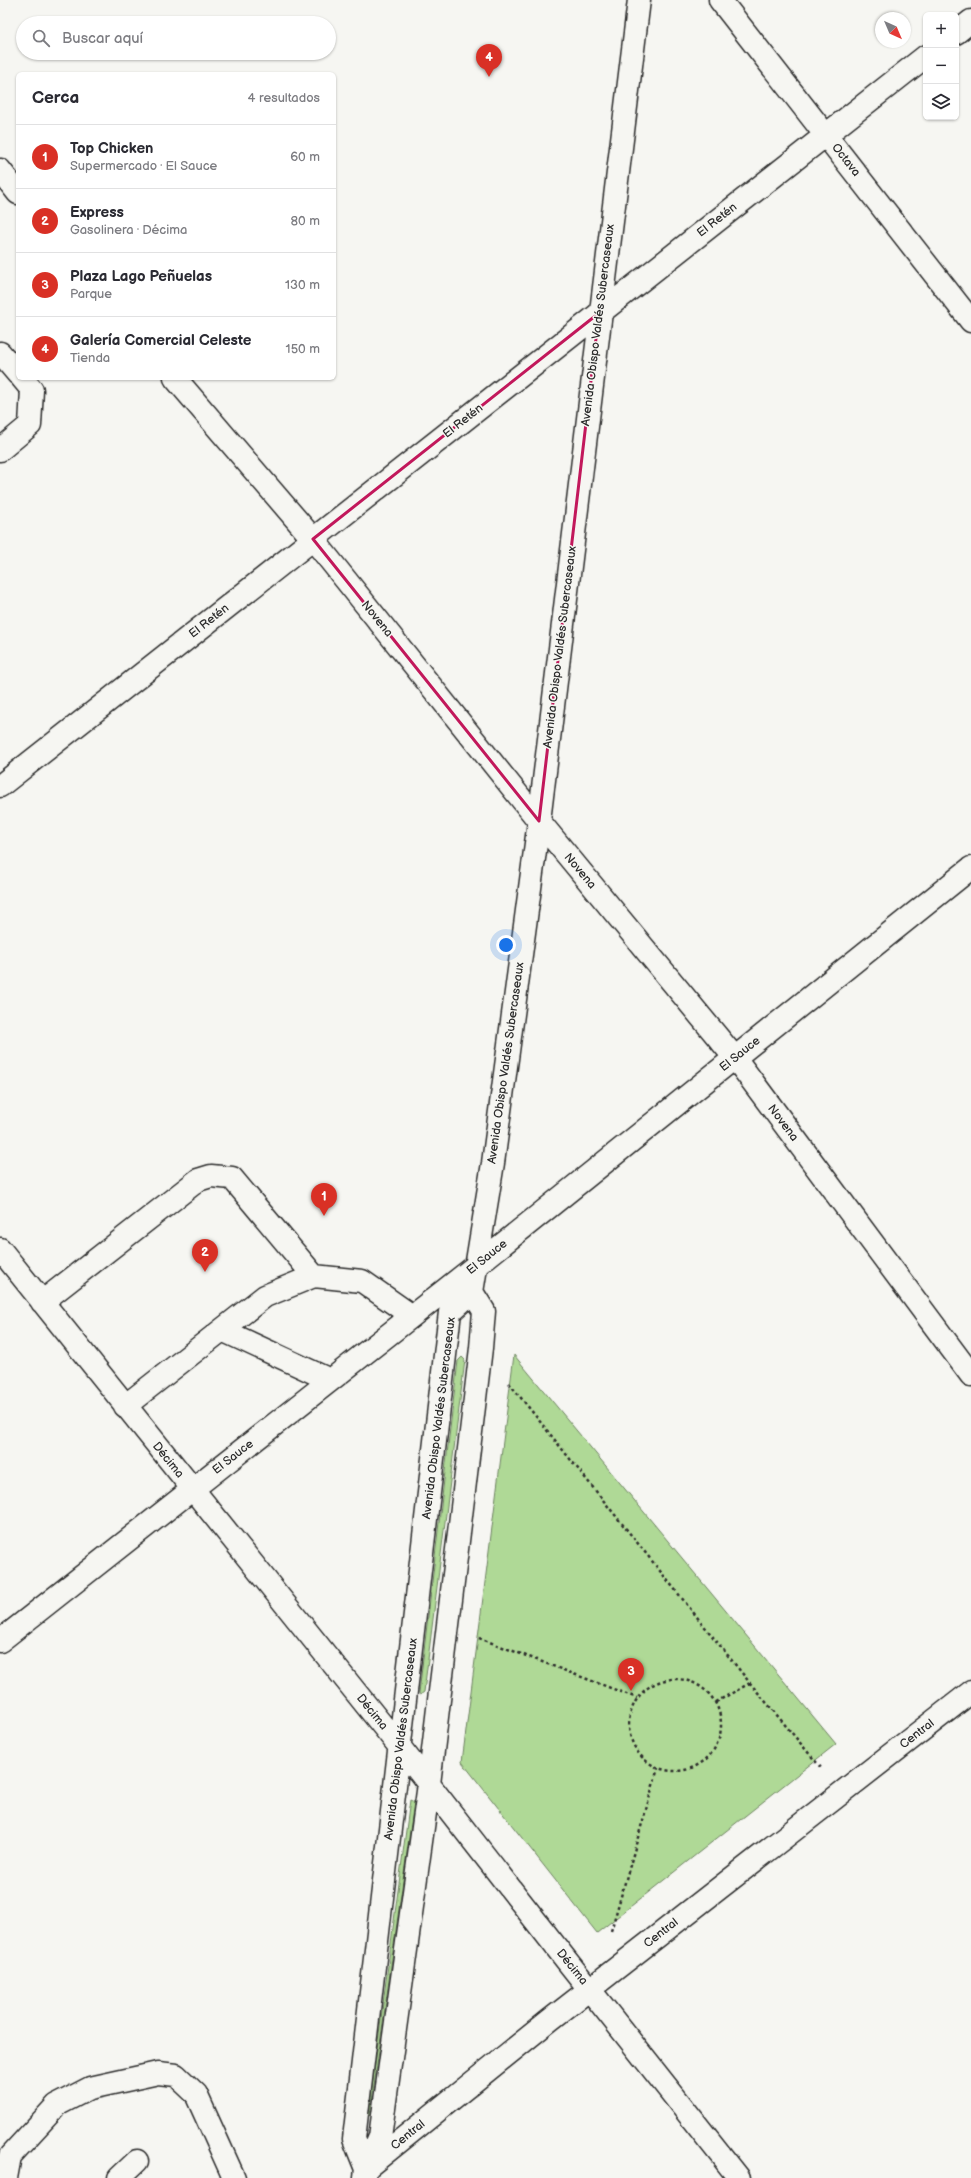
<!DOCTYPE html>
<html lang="es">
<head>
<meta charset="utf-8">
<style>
  :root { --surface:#fff; --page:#f7f7f7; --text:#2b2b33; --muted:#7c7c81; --line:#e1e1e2; --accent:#d93025 }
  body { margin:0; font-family:"Balsamiq Sans",sans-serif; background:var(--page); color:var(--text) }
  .controls { position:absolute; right:12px; top:12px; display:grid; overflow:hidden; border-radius:6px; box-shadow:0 1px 3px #0004 }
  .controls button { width:36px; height:36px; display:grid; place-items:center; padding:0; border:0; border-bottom:1px solid var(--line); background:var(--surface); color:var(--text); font:20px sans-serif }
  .compass { position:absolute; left:875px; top:12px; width:36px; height:36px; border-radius:50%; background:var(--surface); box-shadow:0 1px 3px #0004; rotate:136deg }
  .you { position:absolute; left:506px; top:945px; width:14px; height:14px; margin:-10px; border:3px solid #fff; border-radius:50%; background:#1a73e8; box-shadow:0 0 0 6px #1a73e833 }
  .badge { display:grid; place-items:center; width:26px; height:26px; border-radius:50%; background:var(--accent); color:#fff; font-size:13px; font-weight:700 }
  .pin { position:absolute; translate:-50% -33px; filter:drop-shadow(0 1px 2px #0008) }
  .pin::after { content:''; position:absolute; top:21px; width:14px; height:12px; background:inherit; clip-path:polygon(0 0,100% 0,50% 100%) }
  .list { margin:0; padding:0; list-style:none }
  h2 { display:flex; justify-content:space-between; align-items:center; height:52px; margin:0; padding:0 16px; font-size:17px }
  h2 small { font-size:13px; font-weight:400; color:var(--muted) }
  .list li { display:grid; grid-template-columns:26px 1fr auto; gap:12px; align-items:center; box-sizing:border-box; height:64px; padding:0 16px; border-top:1px solid var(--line) }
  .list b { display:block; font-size:15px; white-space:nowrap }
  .list p { margin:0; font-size:13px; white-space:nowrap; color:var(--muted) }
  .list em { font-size:13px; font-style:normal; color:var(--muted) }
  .icon { flex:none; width:22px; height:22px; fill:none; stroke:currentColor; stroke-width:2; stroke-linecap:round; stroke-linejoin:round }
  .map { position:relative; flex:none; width:971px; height:2178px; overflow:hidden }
  .search { position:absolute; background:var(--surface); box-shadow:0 1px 3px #0004; left:16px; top:16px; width:320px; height:44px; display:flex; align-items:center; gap:10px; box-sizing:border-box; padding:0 14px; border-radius:22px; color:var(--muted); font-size:15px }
  .panel { position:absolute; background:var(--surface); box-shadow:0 1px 3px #0004; left:16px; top:72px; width:320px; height:308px; border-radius:6px }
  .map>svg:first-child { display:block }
  .green { fill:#afd996; stroke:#6d8260 }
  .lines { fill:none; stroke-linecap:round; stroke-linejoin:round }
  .minor-casing { stroke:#2b2b2b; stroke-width:25 }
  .path { stroke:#2b2b2b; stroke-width:2.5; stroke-dasharray:3 3; stroke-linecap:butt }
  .minor { stroke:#f6f6f2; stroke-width:22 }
  .marked { fill:none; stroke:#c2185b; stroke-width:3; stroke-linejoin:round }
  .labels { text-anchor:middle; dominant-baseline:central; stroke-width:3; stroke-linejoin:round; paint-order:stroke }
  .street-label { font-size:12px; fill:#2b2b2b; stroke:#f6f6f2 }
</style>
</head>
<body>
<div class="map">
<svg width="971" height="2178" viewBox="0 0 971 2178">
  <rect width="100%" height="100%" fill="#f6f6f2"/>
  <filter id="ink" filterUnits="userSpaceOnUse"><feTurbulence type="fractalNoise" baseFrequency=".025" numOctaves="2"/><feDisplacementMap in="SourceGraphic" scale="8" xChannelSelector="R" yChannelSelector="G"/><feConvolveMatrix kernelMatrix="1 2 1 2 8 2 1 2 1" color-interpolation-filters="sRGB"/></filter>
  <g filter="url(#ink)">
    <path class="green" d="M514,1355l322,389 -239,189 -135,-171z
      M462,1357l3,3 -41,332 -4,3 -1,-2 39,-332z
      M410,1800l4,2 -44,313 -2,2z"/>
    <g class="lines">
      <g class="minor-casing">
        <path id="minor" d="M720,0l251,321
          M956,33l15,-12
          M0,170l18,23
          M0,353l18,21
          M175,378l138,161 226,282 196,237 236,317
          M0,450l30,-25 2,-35 -10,-12
          M0,786l926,-730
          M0,1249l399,497 168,215 172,217
          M42,1302l156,-122 13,-4 21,2 82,98
          M222,1330l108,50
          M125,1406l140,-110 49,-20 48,5 50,35
          M0,1641l478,-377 493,-396
          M369,2166l181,-146 421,-328
          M366,2169l-12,-30 96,-827 22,-20 21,-129 46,-342 100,-821
          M365,2177l1,-8 14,-32 49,-353 52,-436 3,-37 -12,-19
          M6,2178l4,-22 47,-51 33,-17 68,-15 18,2 20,19 38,84
          M119,2178l18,-17"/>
      </g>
      <path class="path" d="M509,1383l241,300 72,86
        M479,1638l158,60
        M629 1725a46 46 0 1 1 92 0a46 46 0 1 1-92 0Z
        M716,1702l34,-19
        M611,1931l47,-163"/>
      <use href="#minor" class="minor"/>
    </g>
  </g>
  <path class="marked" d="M599,313l-60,508 -226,-282z"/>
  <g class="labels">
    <g class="street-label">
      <text transform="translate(846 160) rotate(52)">Octava</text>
      <text transform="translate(717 220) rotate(-38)">El Retén</text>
      <text transform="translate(598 325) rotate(-83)">Avenida Obispo Valdés Subercaseaux</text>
      <text transform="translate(463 421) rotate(-38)">El Retén</text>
      <text transform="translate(377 619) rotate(51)">Novena</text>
      <text transform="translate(209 621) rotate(-38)">El Retén</text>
      <text transform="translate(560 647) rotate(-83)">Avenida Obispo Valdés Subercaseaux</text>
      <text transform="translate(580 871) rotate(50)">Novena</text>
      <text transform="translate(740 1054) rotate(-39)">El Sauce</text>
      <text transform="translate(506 1063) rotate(-82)">Avenida Obispo Valdés Subercaseaux</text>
      <text transform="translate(783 1123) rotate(53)">Novena</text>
      <text transform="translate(487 1257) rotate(-39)">El Sauce</text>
      <text transform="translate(439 1418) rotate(-83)">Avenida Obispo Valdés Subercaseaux</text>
      <text transform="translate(233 1457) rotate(-38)">El Sauce</text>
      <text transform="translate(168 1460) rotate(51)">Décima</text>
      <text transform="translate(372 1712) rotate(51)">Décima</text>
      <text transform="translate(917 1734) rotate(-38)">Central</text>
      <text transform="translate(401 1739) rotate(-83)">Avenida Obispo Valdés Subercaseaux</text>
      <text transform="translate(661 1933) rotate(-38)">Central</text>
      <text transform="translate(572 1967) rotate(51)">Décima</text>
      <text transform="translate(408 2135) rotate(-39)">Central</text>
    </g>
  </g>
</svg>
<div class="controls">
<button>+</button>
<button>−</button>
<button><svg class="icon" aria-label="layers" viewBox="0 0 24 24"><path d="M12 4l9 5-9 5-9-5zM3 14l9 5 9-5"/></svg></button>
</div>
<svg class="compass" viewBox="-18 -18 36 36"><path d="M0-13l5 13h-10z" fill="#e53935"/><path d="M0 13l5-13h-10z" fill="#7c7c81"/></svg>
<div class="you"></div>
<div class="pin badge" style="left:324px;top:1216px">1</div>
<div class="pin badge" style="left:205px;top:1272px">2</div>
<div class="pin badge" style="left:631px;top:1691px">3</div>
<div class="pin badge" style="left:489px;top:77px">4</div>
<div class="search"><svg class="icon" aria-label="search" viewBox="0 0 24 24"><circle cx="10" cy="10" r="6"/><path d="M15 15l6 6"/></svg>Buscar aquí</div>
<section class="panel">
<h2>Cerca<small>4 resultados</small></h2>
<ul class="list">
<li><span class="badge">1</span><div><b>Top Chicken</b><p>Supermercado · El Sauce</p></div><em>60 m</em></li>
<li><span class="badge">2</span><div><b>Express</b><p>Gasolinera · Décima</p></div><em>80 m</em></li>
<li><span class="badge">3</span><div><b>Plaza Lago Peñuelas</b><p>Parque</p></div><em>130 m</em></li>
<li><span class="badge">4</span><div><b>Galería Comercial Celeste</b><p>Tienda</p></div><em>150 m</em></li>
</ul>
</section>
</div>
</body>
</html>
